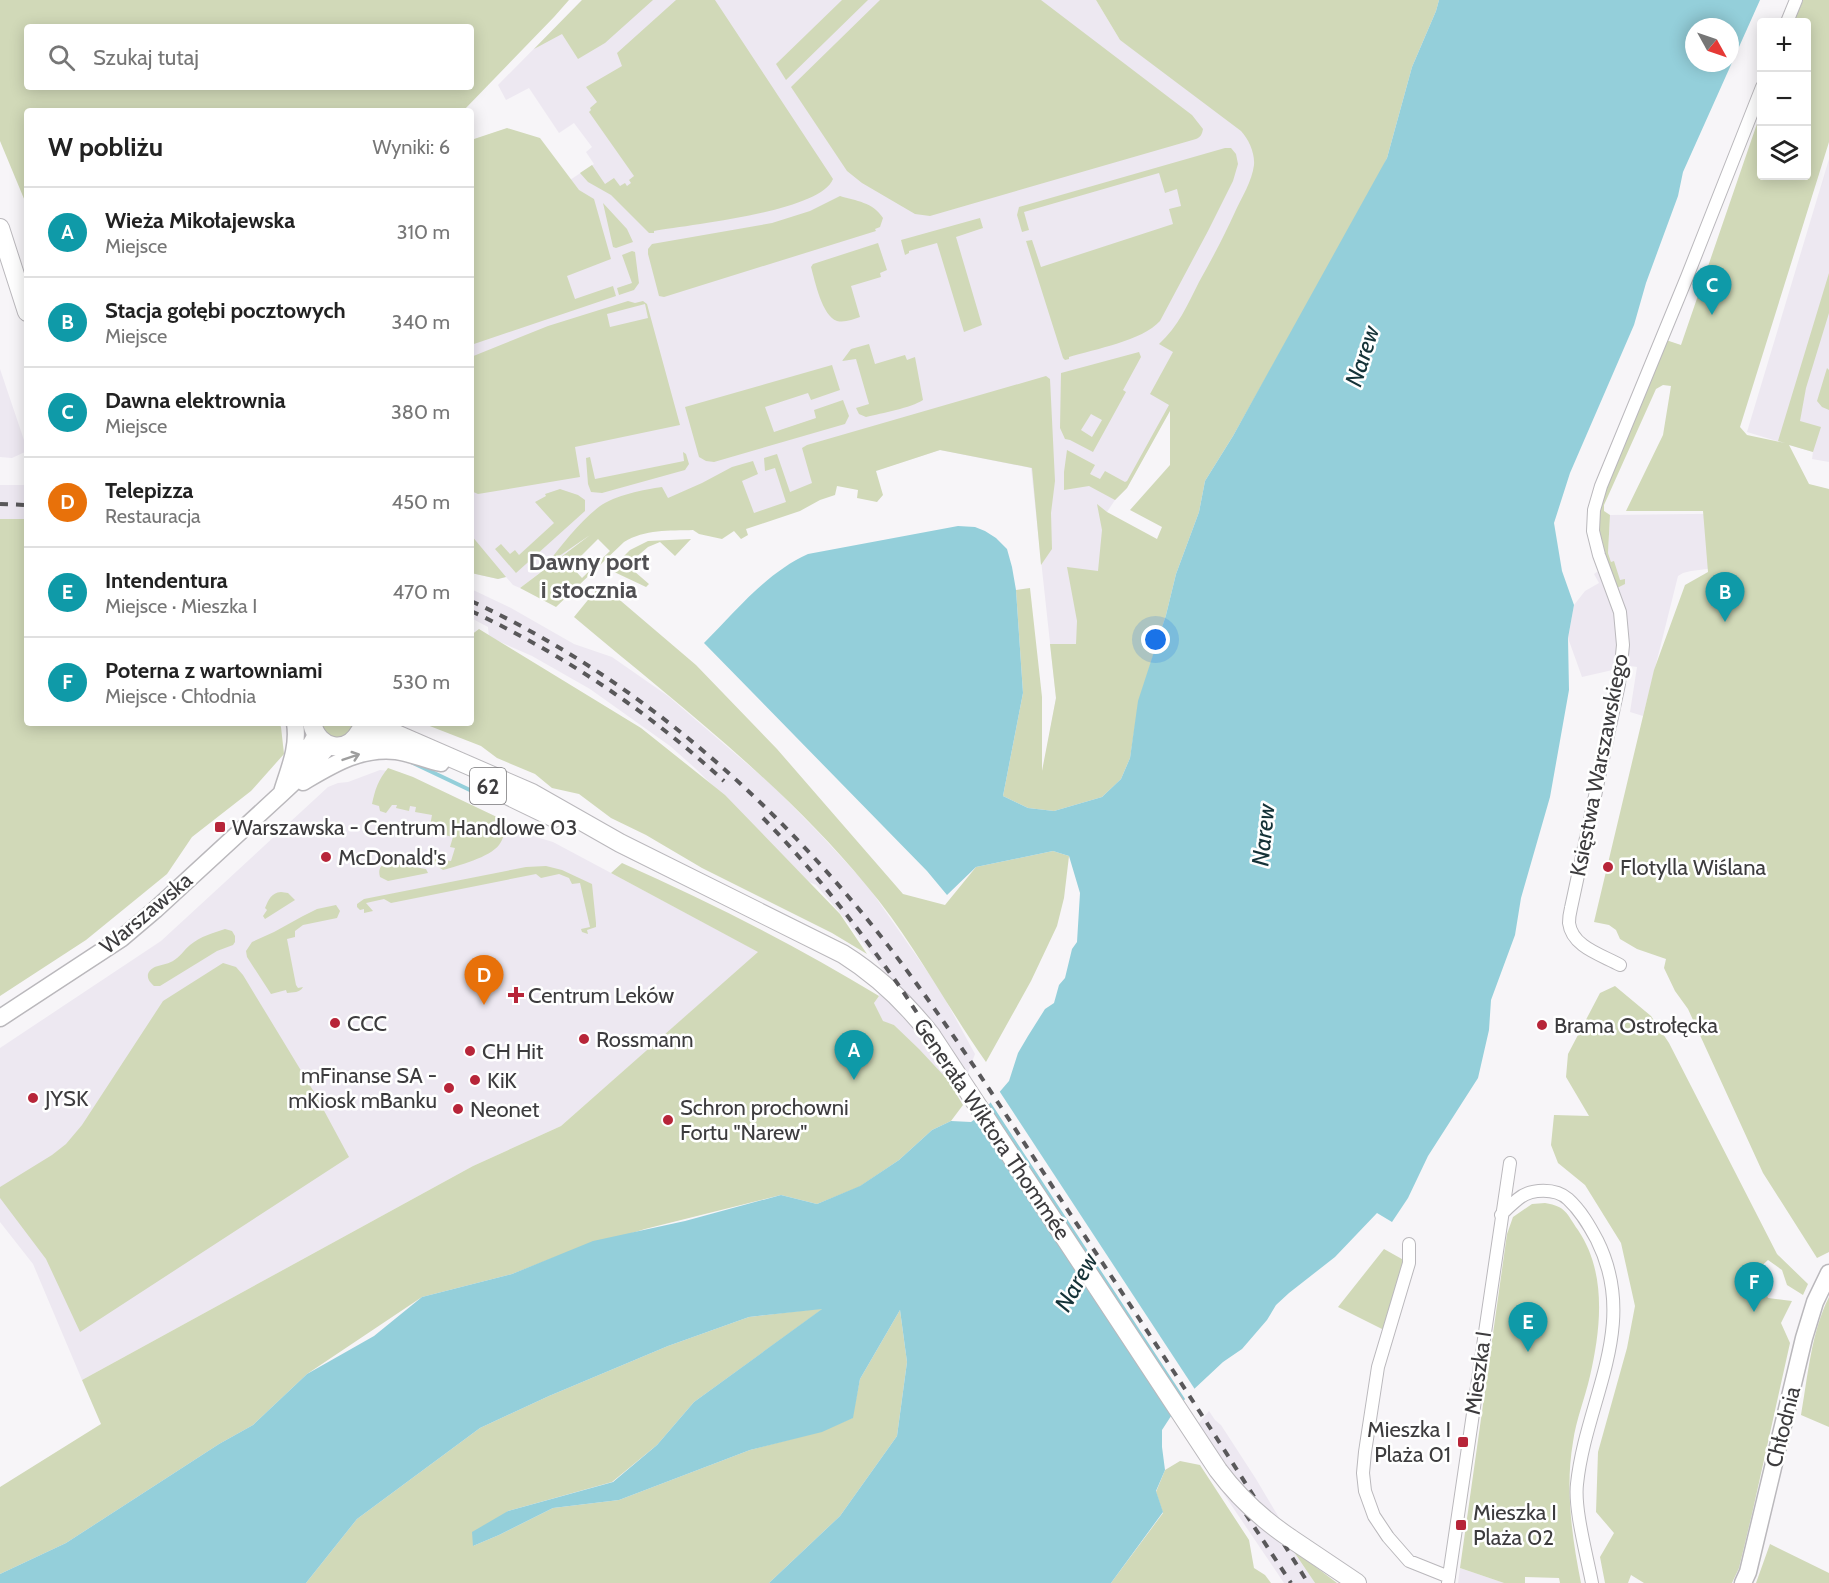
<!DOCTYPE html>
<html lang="pl">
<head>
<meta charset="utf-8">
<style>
  :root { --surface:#fff; --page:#f6f6f6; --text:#222; --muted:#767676; --line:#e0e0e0; --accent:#0f766e }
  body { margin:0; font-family:Cabin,sans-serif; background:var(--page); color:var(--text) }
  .controls { position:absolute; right:18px; top:18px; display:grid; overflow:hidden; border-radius:6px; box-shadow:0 3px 15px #0003 }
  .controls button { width:54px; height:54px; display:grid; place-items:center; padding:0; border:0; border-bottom:2px solid var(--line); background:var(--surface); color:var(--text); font:30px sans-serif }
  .compass { position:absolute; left:1685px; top:18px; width:54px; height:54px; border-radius:50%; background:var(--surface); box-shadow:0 3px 15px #0003; rotate:130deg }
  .you { position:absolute; left:1156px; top:640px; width:21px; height:21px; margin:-15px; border:4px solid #fff; border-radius:50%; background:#1a73e8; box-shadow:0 0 0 9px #1a73e833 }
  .badge { display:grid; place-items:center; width:39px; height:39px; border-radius:50%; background:var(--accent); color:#fff; font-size:20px; font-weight:700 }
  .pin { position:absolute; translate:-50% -50px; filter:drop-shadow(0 2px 3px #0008) }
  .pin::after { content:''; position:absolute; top:32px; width:21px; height:18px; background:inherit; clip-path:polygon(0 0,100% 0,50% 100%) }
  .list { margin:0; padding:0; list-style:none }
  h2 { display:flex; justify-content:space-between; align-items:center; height:78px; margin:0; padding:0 24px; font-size:26px }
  h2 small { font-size:20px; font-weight:400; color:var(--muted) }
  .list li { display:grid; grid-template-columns:39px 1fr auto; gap:18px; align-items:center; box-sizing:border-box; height:90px; padding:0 24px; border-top:2px solid var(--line) }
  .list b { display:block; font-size:22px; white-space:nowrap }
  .list p { margin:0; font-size:20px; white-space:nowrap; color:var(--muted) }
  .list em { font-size:20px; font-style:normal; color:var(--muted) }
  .icon { flex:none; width:33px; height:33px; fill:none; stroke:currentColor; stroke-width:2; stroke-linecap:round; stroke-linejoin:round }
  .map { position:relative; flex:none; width:1829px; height:1583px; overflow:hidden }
  .search { position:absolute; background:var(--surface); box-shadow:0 3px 15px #0003; left:24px; top:24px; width:450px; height:66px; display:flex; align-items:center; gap:15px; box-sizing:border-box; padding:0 21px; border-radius:6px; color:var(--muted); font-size:22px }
  .panel { position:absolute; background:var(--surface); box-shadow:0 3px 15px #0003; left:24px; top:108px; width:450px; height:618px; border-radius:6px }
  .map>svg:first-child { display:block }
  .built { fill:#ede8f1 }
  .green { fill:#d1d9b8; fill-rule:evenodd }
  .water { fill:#94cfda; fill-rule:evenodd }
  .pier { fill:#f7f5f8 }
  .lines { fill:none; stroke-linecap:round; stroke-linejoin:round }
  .stream { stroke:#94cfda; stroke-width:4 }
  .street-casing { stroke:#bab8bc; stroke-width:14 }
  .secondary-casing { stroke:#bab8bc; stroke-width:19 }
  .primary-casing { stroke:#bab8bc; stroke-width:20 }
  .street { stroke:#fff; stroke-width:12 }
  .secondary { stroke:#fff; stroke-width:16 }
  .primary { stroke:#fff; stroke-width:18 }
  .rail { stroke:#59585a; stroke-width:4; stroke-dasharray:8 8; stroke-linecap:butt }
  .primary-bridge-casing { stroke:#bab8bc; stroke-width:20; stroke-linecap:butt }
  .primary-bridge { stroke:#fff; stroke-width:18 }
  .oneway { stroke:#9e9e9e }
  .poi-dot { fill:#b72539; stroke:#fff; stroke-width:2 }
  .labels { text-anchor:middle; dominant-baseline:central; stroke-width:5; stroke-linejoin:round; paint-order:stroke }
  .shield { fill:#fff; stroke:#777678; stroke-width:1.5 }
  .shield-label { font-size:21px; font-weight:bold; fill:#3d3c3e }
  .street-label { font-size:22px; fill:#3d3c3e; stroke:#fff }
  .poi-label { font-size:22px; fill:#3d3c3e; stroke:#fff; text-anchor:start }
  .water-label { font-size:24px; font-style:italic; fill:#143237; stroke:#fff }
  .neighbourhood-label { font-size:24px; font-weight:bold; fill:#515053; stroke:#fff }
</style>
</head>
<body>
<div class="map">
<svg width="1829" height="1583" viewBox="0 0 1829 1583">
  <rect width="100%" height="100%" fill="#f7f5f8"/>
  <path class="built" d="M582,0h514l24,40 131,91 8,37 -89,242 -43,78 -12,12 -8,12 1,138 -66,125 14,-77 -25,-230 -91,-18 -143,46 3,15 -194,11 -86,66 -7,-3 -7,-8 -8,2 -27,-6v-255l93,-134 30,-20 -8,-12 6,-5 -18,-24 -15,10 -30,-45 -23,12 -8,-15z
    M1829,159v303l-17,-3 1,-7 -66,-20z
    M0,369l27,80v2l-15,7 -12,-1z
    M0,485h27v34h-27z
    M1771,513l41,43 -121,15 -8,2 -5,3 -35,140 -13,-4 7,-45 -7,-1 -48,11 -14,-39 6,-33 11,-14 14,-8 -5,-9 17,-12 -3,-9 2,-38z
    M471,589l40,19 63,36 38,13 56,39 105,90 47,48 47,51 72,103 36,66 -9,24 -14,-3 -5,4 -53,-54 -11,-3 -9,-19 5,-7 -1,-5 11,-13 -43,-58 -30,-35 -7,-3 -113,-113 -26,-23 -80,-57 -58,-33 -43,-19 -1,-10 -17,-9z
    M380,770l19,2 102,47 5,9 47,14 206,110 -198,174 -88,40 -391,214 -49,-116 -33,-42v-174l161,-107 167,-154 10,-4 10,-1z
    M1209,1411l6,9 6,5 35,54 25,42 11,28 23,34h-31l-92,-136 5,-3 2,-21z
    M1460,1568l44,15h-46z"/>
  <path class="green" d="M0,0h569l-15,17 -91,94h-436v95l-27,-65zM27,27h444v60h-444z
    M582,0h71l-48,43 -27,16 -16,-25 -28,15z
    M676,0h39l118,179c-13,33 -145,46 -179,52v2h-5l-38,-38 -23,-13 -8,-9 12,-8 13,19 9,-6 6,8 5,-3 2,3 4,-3 -2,-3 5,-4 -45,-64 2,-2 -1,-2 7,-6 -11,-15 36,-21 -5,-13z
    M842,0h26l-82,80 -10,-16z
    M880,0h161l151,115 11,14c-1,5 -2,8 -7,10l-266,77 -15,-2 -53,-31 -15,-12 -56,-84z
    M1096,0h343l-3,11 -24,56 -25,91 -12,26 -142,252 -28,45 -6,31 -23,62 -10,41 -27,86 -9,57 -9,21 -19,18 -48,14 -26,-3 -25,-12 20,-103 -7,-103 14,-2 12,109v74l14,-73 -6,-54h26l1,-23 -10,-54 31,4 4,-41 -5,-26 10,8 50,27 5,-12 -32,-17 40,-45v-54l-43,77 -12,12 -26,-14 -25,4v-18l3,-22 28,15 -5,9 10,5 5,-8 20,11 2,-1 42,-76 -19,-11 23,-42 -14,-8c19,-17 29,-40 40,-62 13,-23 25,-46 36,-70 7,-15 17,-31 19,-47 1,-12 -5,-25 -13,-34l-121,-91z
    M1803,0h26v142l-89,285 7,8 38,8 -7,-2 51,-168v40l-23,75 -6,33 21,6 -8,25 -24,-7 20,39 20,5v763l-12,6 -54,-85 -75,-164 -13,-18 -11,-23 2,-9 -29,-10 -17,-10 -4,-9 -7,-5 -15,-3 60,-252 31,-85 23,-13 -5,-61h-77l37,-76 8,-49 -8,-1 -7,4 -52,116v6l6,4 -2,38 3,9 3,-1 6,19 5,-1v5l-8,4 -14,-37 -4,-21 2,-29 65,-161 15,5 80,-233 1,64h44v-154h-12z
    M507,128l33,10 39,52 15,9 17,60 -44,17 8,23 38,-13 3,10 -145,49v-205z
    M1225,148h6l5,6 2,10 -5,17 -25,50 -48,90c-18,20 -65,28 -91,36v2l-4,1 -2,-2 -37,-117 6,-1 9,27 132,-43 -4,-15 12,-3 -4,-17 -12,4 -6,-20 -135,39 5,18 -7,2 -5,-17 2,-8z
    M840,196c16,5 33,6 43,22l-3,9 -5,2 1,2 -212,66 -5,-1 -11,-42v-5l4,-5 120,-21 38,-12z
    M603,203l24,26 6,13 -17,6 -3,-1z
    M980,218l3,10 -27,9 26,88 -18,7 -27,-89 -28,8v2l-4,2 -4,-15z
    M878,243l9,27 -7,3 1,4 -30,9 9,31c-7,2 -15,6 -23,4 -15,-5 -22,-40 -26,-54l2,-3z
    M632,251l3,1 4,31 -5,7 -15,5 -2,-7 15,-5 -10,-28z
    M628,301l7,2 8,-2 4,3 33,121 -105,22 5,30 -102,17 -7,-3v-134l77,-31zM645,304l3,14 -38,9 -3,-13z
    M869,344l6,20 30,-9 2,5 8,-3 8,43c-12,8 -41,13 -57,17l-7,-3 -3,-6 13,-4 -13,-45 -14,2 9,-12z
    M1139,352l2,5 -18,33 3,2 -33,60 -23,-12 -5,-1 -5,-11 1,-55zM1091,414l11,6 -10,17 -11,-7z
    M832,365l8,25 -29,10 -3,-7 -43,14 9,25 42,-14 -2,-8 29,-10 6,16 -4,8 -131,38 -8,-1 -7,-4 -14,-50z
    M1827,368l2,2v40l-7,-3 -5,-6z
    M1046,376l4,3 5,102 -4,32 1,36 -11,16 -9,-97 -92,-18 -64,21 7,24 -6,7 -20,-4 1,-8 -21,-4 -2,9 -15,5 -20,11 -54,18 2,6 -7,4 -7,-8 -12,8 -23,-5 -6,-4c-24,1 -48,-1 -69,12l-68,65 -36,-19 70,-53 -44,30c16,-20 33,-43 54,-59 14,-10 45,-17 62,-19l6,11 34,-15 30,-16 21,-6 5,13 -16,7 12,32 32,-11 -11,-34 -10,3 -1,-13 13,-4 13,38 22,-9 -10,-35 5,-3zM598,539l12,12 -28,27 -11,-12z
    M683,452l3,2 3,10 -4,6 -83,23 -11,-1 -3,-8 -2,-26 4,-1 5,22 89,-18z
    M560,489l18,6 7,5v11l-69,62 -21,-24 6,-5 9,10 5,-4 4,5 35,-32 -19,-21 11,-6 -1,-2z
    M0,519h27v204h252l2,4 3,27 -33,37 -59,46 -25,37 -81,66 -86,56z
    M471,535l35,42 -8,2 -27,-6z
    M691,539l-16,17 -15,-14 -12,5 -21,18 22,19 -3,3 -36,-17 20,-20 18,-9z
    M601,584l95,81 81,84 126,145 42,11 31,-38 77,-16 16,5 -5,42 -7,28 -26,55 -45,81c-41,-58 -74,-123 -120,-177 -84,-102 -191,-183 -292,-268z
    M479,629l162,99 84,67 115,119 27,40 -35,-21 -130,-65 -56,-33 -35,-17 -32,-24 -27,-6 -17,-14 -38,-16 -16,-12 -59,-23h49v-88z
    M319,723h35l-2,7 -11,8 -14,-2z
    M388,768l25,9 88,42 5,9c-2,6 -3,12 -7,17 -9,12 -41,21 -56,25l-20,-13 28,4 4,-13 -5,-1 3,-10 -24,-6 3,-16 -17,-3 1,-5 -6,-1 -1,5 -13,-3 1,-3h-5l-6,8 -6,-2 -1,-5 -7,-2c3,-14 6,-24 16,-36z
    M386,862l40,7 2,4 -40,8 -8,-4c-2,-7 0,-11 6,-15z
    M622,863c88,39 175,83 257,133l-5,7 9,18 11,4 25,24 28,30 16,26 -12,16 -19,9 -33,30 -40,27 -42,17 -36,-9 -136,34 -87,27 -46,18 -90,23 -115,77 -54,51 -34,19 -153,99 -66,31v-87l101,-63 -19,-44 391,-214 88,-40 197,-174 -147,-79z
    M546,866l16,4 30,14 4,39v4l-9,3 1,4 -6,-2 -1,-3 9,-2 -10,-44 -8,1 -3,-6 -10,-4 -18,4 -5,-4 -145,29 -7,-4 -18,4 7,8 -9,2v-4l-4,1 -3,-3v-3l7,-5 162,-32z
    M281,892l7,1 7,7 -30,19 -2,-3 4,-6 -2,-2c4,-9 6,-15 16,-16z
    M336,905l4,6 -3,7 -34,7 -8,6v6l-8,2 9,46 2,3 5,-1c-3,6 -10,5 -16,6l-1,-3 -15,4 -24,-37 -1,-6 6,-9 22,-10 29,-16 14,-7z
    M225,929l7,2 3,5v6l-2,3 -16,6 -57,35h-6c-3,-3 -7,-6 -6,-12 4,-10 17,-8 25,-13 7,-4 11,-11 17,-16 11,-9 23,-12 35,-16z
    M223,963l13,4 7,8 71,117 35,65 -269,175 -34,-73 -46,-61v-11l52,-32 14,-11 16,-19 81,-124z
    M1615,986l36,30 18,27 108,211 31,30 -5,11 -16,-10 -5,-15 -14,-10 -12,11 12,27 24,3 -11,22 9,20 -38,171 -13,54 -7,15h-88l-13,-8 -3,8h-23l-5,-26 14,-24 -18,-21 2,-60 29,-104 8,-42 -14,-63 -36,-58 -27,-22 -7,-18 3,-30 35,1 -23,-39 2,-23 32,-61z
    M1545,1203c22,4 21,10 33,27 29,43 23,98 12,146 -5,22 -14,44 -17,66 -8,46 -1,96 8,141h-21l-1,-5 -34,-1v6h-21l-44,-15 47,-334 6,-17 19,-13z
    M1384,1249l25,14 -21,69 -50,-25z
    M1829,1297v130l-28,-12c7,-39 10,-82 28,-118z
    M824,1308l-130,94 -37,43 -45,37 -104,29 -35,35 26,-11 54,-27 66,-8 131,-50 72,-19 30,-13 8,-39 40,-69 7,52 -10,74 -57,80 -71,67h-463l51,-64 123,-91 69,-32 119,-50 81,-29z
    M1180,1461l20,4 49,75 5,28 11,7 6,8h-160l52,-70 -7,-21 9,-22z
    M1770,1544l59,29v10h-73z
    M1292,1549l45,34h-22z"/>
  <path class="water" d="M1439,0h321l-77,172 -5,24 -32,87 -12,42 -64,148 -16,50 8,48 12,34 -6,33 1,52 -19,107 -29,101 -6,37 -24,65 -2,30 -11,48 -50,78 -20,42 -16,24 -15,-9 -42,44 -46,36 -13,12 -9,15 -25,29 -19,13 -31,29 -19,22 -11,17v17l3,23 -9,21 7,21 -52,71h-342l71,-67 57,-80 10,-74 -7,-52 -40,69 -7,39 -31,14 -72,18 -131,50 -66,8 -54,27 -26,11 -1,-14 36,-21 105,-29 44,-37 37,-43 128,-93 -73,8 -81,29 -119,50 -69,32 -123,91 -51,64h-306v-9l66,-31 153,-99 34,-19 54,-51 67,-38 48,-39 90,-23 81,-33 92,-20 96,-26 36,9 43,-18 39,-26 33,-30 19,-9 20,1 7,-5 31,-36 9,-28 10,-17 17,-27 9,-6 5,-18 6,-7 7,-29 5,-7 3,-49 -11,-37 -16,-5 -77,16 -29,28 -20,-24 -223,-228c32,-32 62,-70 104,-89l150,-28 17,1 10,4 11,7 11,11 5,18 4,23 7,103 -20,103 25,12 26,3 48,-14 19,-18 9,-21 8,-57 28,-86 10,-41 23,-62 6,-31 28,-45 154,-278 25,-91 24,-56zM1694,27h36v36h-36z"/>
  <path class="pier" d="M998,1089l198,302 -9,11 -198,-302z"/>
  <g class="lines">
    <path class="stream" d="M413,763l80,38"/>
    <g class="street-casing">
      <path id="street" d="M1787,22l9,-22
        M1620,965c-18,-10 -48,-18 -51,-42 0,-5 1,-11 2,-15l48,-224 4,-39 -3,-33 -21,-57 -6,-24 1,-21 7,-24 86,-209 75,-190
        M1501,1215c5,-6 11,-11 17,-16 13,-11 38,-11 50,0 13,12 21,26 29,41 43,86 -11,159 -20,244 -3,25 10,72 15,99
        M1409,1244v19l-31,104 -13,85 -2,21 2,18 9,25 14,21 21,24 40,16
        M1448,1583l62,-420"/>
    </g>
    <g class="secondary-casing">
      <path id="secondary" d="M294,773l22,-38
        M303,782c29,-17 57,-35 93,-31 15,2 30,9 45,12
        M282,792c7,-23 17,-45 13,-69
        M0,1018l122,-80 33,-28 126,-116 28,-26 17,-19 5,-3
        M1743,1583l5,-11 56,-234 11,-36 14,-29"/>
    </g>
    <g class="primary-casing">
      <path id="primary" d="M0,228l27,84
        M312,723c6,27 35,32 48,8
        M371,723l161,70 88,50 223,111c35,22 63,49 88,81
        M355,739l12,-2 27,6
        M482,783l72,35
        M1290,1538l67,45"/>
    </g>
    <use href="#street" class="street"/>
    <use href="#secondary" class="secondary"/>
    <use href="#primary" class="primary"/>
    <path class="rail" d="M0,504l27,1
      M471,601c170,79 312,206 425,355 62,82 117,170 173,256 81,123 162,246 239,371
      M471,611c92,43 178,101 253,170
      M763,818c51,52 95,110 137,169l391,596"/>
    <g class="primary-bridge-casing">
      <path id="primary-bridge" d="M931,1035l287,435c20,27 44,49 72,68"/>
    </g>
    <use href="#primary-bridge" class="primary-bridge"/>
  </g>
  <defs><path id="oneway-shaft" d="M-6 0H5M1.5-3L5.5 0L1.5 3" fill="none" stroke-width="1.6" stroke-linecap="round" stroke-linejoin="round" transform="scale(1.5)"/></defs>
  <use class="oneway" href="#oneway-shaft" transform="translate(351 757) rotate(-19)"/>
  <g class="poi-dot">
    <rect x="214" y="821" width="12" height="12" rx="3"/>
    <circle cx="326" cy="857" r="6"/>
    <circle cx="1608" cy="867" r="6"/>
    <path d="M513 986h6v6h6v6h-6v6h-6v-6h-6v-6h6z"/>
    <circle cx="335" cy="1023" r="6"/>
    <circle cx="1542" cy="1025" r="6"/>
    <circle cx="584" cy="1039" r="6"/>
    <circle cx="470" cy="1051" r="6"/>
    <circle cx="475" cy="1080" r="6"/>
    <circle cx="449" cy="1088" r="6"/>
    <circle cx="33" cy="1098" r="6"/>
    <circle cx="458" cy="1109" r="6"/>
    <circle cx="668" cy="1120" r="6"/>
    <rect x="1457" y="1436" width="12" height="12" rx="3"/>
    <rect x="1455" y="1519" width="12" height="12" rx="3"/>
  </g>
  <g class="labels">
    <rect class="shield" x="470" y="768" width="36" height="36" rx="4.5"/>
    <g class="shield-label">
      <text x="488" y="786">62</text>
    </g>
    <g class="street-label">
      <text transform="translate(1599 765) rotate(-79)">Księstwa Warszawskiego</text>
      <text transform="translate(146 913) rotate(-40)">Warszawska</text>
      <text transform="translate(992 1129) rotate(56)">Generała Wiktora Thommée</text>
      <text transform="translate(1478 1373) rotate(-82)">Mieszka I</text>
      <text transform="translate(1783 1427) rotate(-76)">Chłodnia</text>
    </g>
    <g class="poi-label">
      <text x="232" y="827">Warszawska - Centrum Handlowe 03</text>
      <text x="338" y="857">McDonald's</text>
      <text x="1620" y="867">Flotylla Wiślana</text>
      <text x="528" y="995">Centrum Leków</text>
      <text x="347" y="1023">CCC</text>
      <text x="1554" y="1025">Brama Ostrołęcka</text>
      <text x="596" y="1039">Rossmann</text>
      <text x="482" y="1051">CH Hit</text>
      <text x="437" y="1075" text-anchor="end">mFinanse SA -<tspan x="437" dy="25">mKiosk mBanku</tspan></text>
      <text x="487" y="1080">KiK</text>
      <text x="45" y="1098">JYSK</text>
      <text x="680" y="1107">Schron prochowni<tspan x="680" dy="25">Fortu "Narew"</tspan></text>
      <text x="470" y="1109">Neonet</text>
      <text x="1451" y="1429" text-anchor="end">Mieszka I<tspan x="1451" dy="25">Plaża 01</tspan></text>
      <text x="1473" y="1512">Mieszka I<tspan x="1473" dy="25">Plaża 02</tspan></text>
    </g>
    <g class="water-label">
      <text transform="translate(1362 356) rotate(-72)">Narew</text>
      <text transform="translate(1263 835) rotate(-84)">Narew</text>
      <text transform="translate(1076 1282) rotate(-61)">Narew</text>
    </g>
    <g class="neighbourhood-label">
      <text x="589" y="561">Dawny port<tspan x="589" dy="28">i stocznia</tspan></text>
    </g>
  </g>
</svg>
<div class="controls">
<button>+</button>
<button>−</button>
<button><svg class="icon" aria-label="layers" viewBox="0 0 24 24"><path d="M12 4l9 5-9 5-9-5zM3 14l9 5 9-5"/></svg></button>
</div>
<svg class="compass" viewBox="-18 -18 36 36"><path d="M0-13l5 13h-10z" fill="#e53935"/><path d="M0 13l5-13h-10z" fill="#767676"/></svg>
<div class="you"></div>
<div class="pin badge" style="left:854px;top:1080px;background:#0f9aa8">A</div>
<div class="pin badge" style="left:1725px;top:622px;background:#0f9aa8">B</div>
<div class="pin badge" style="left:1712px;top:315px;background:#0f9aa8">C</div>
<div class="pin badge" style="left:484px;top:1005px;background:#e8710a">D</div>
<div class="pin badge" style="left:1528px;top:1352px;background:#0f9aa8">E</div>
<div class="pin badge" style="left:1754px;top:1312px;background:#0f9aa8">F</div>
<div class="search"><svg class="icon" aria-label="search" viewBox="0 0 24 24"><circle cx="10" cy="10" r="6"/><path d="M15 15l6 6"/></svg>Szukaj tutaj</div>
<section class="panel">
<h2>W pobliżu<small>Wyniki: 6</small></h2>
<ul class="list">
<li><span class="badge" style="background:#0f9aa8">A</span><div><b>Wieża Mikołajewska</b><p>Miejsce</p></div><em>310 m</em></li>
<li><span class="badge" style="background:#0f9aa8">B</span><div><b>Stacja gołębi pocztowych</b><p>Miejsce</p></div><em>340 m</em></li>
<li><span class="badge" style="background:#0f9aa8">C</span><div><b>Dawna elektrownia</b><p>Miejsce</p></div><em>380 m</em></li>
<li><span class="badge" style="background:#e8710a">D</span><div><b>Telepizza</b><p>Restauracja</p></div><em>450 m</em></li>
<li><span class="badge" style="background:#0f9aa8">E</span><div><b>Intendentura</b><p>Miejsce · Mieszka I</p></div><em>470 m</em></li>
<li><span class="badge" style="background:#0f9aa8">F</span><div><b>Poterna z wartowniami</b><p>Miejsce · Chłodnia</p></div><em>530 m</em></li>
</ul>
</section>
</div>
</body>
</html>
